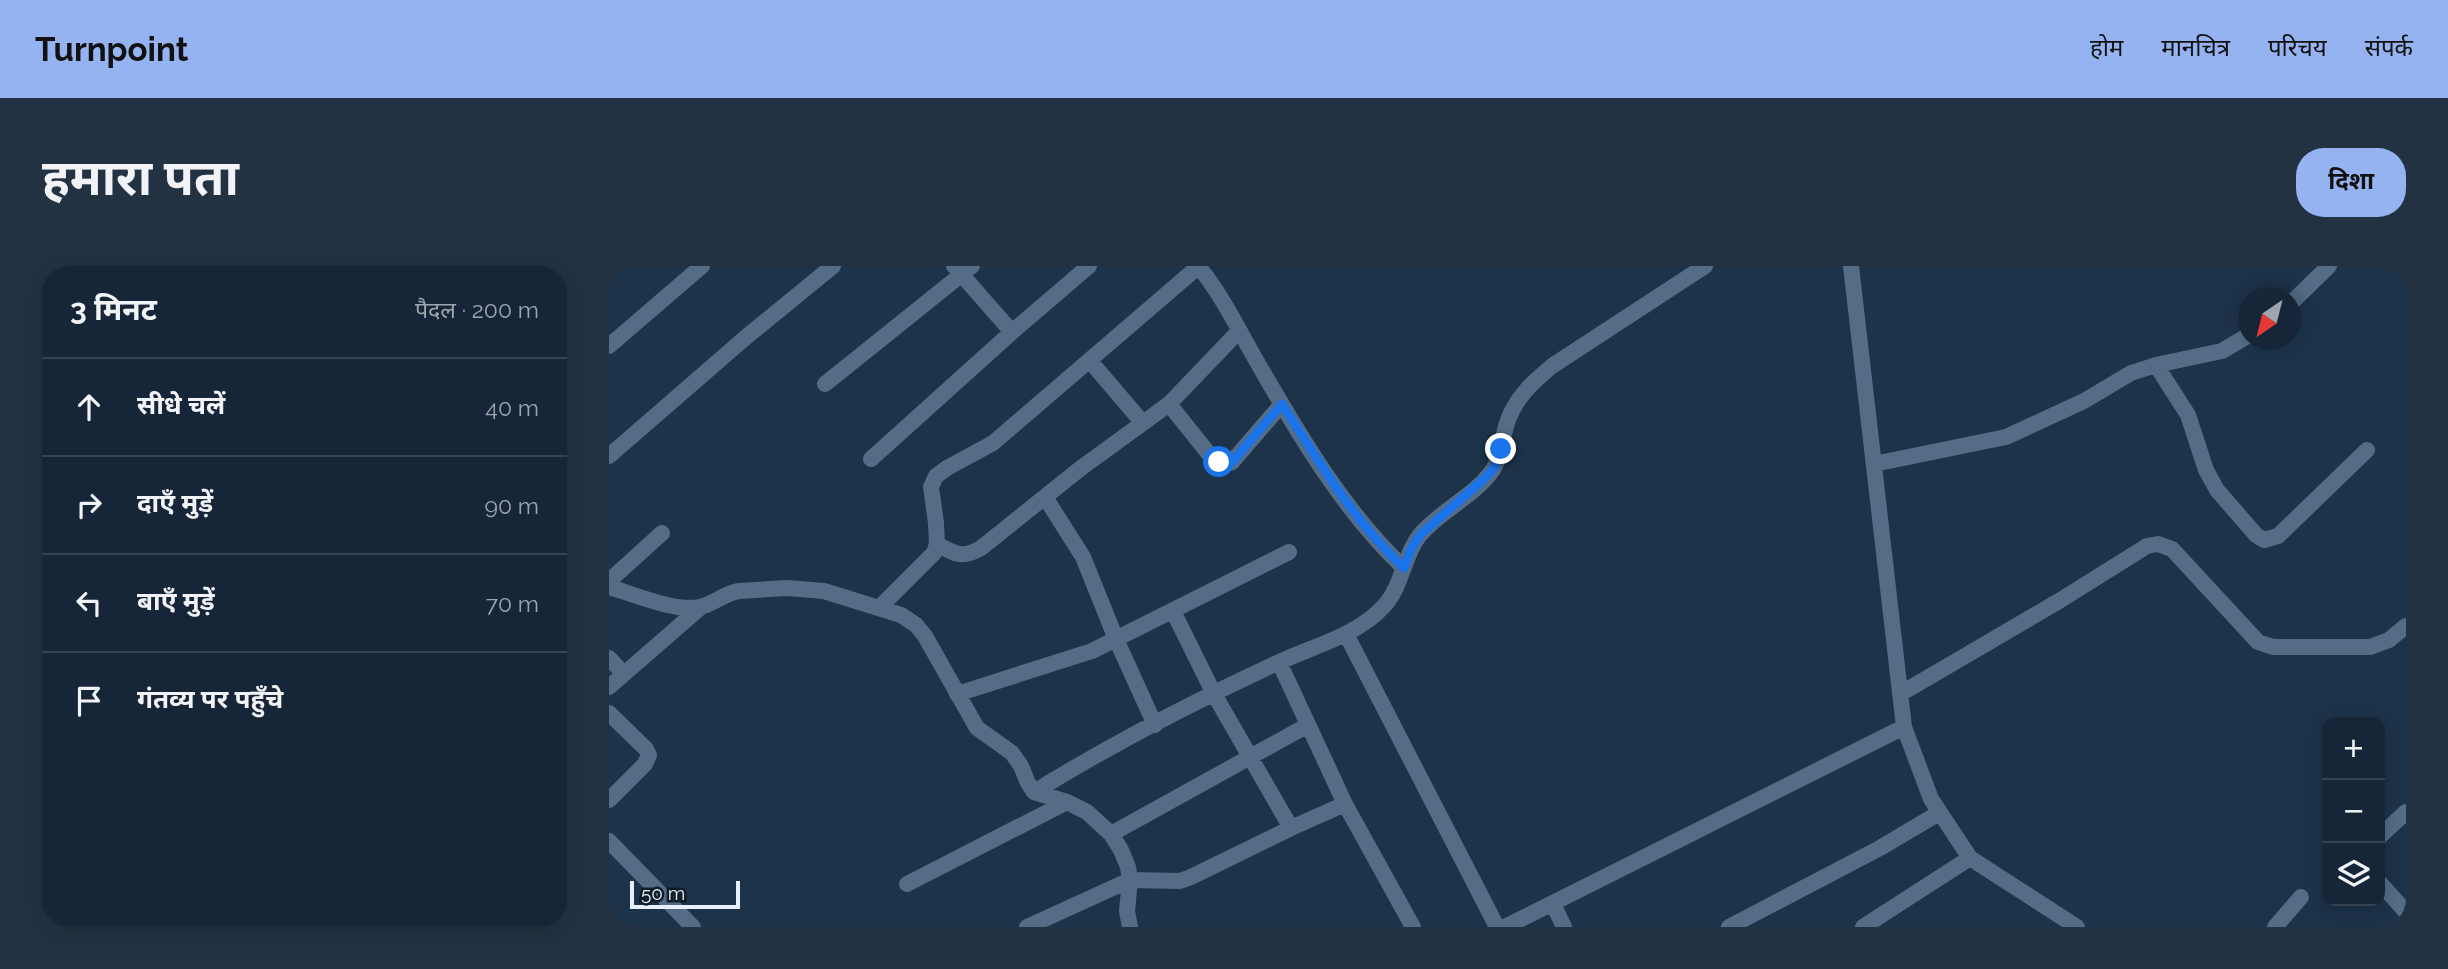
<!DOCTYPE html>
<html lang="hi">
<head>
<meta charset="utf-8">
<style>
  :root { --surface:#162638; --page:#233243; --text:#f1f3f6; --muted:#9ea5ae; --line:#354353; --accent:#95b2f1 }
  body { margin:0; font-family:Raleway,"Noto Sans Devanagari",sans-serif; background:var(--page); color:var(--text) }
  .controls { position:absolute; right:21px; bottom:21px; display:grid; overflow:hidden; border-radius:14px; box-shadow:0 4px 18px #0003 }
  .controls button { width:63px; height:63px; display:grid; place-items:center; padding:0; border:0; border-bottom:2px solid var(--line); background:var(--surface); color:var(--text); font:35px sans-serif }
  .compass { position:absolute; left:1629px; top:21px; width:63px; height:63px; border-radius:50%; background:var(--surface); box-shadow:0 4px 18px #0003; rotate:215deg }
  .scale { position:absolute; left:21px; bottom:18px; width:110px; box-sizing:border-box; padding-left:7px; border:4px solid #e6f1fd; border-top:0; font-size:19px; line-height:24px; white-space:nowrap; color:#e6f1fd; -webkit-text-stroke:5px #111b25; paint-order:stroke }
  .stop { position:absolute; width:21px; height:21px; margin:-16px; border:5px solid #1a73e8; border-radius:50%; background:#fff }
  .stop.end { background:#1a73e8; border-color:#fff; box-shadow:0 2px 7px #0008 }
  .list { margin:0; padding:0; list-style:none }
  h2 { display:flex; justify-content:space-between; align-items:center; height:91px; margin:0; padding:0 28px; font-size:30px }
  h2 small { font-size:23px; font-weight:400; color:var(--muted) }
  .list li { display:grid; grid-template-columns:46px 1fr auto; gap:21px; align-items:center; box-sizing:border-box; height:98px; padding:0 28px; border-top:2px solid var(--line) }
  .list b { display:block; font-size:26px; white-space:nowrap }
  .list em { font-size:23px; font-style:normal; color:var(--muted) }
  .icon { flex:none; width:38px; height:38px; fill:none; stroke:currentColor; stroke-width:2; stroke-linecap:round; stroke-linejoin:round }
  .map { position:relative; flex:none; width:1797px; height:661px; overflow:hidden; border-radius:28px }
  header { display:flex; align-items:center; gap:42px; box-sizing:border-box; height:98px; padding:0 35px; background:var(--accent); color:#111 }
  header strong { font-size:33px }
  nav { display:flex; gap:38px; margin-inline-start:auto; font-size:24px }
  .intro { display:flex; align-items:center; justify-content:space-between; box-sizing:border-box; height:168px; padding:0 42px }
  h1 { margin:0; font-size:49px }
  .button { padding:18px 32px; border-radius:28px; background:var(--accent); color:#111; font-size:24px; font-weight:700 }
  main { display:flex; gap:42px; padding:0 42px }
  aside { flex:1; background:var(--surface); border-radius:28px; box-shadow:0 4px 18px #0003 }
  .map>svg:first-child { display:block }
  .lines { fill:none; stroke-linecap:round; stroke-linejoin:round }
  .street { stroke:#546c85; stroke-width:16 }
  .route { stroke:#1a73e8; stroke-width:9 }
</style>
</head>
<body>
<header>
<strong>Turnpoint</strong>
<nav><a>होम</a><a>मानचित्र</a><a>परिचय</a><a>संपर्क</a></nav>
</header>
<div class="intro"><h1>हमारा पता</h1><a class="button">दिशा</a></div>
<main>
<aside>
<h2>3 मिनट<small>पैदल · 200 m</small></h2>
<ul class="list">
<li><svg class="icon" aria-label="ahead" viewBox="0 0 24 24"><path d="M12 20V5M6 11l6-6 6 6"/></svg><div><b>सीधे चलें</b></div><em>40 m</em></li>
<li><svg class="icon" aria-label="right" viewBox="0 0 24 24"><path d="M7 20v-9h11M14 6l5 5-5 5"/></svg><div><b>दाएँ मुड़ें</b></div><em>90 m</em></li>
<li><svg class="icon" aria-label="left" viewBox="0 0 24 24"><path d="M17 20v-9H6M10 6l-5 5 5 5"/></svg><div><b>बाएँ मुड़ें</b></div><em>70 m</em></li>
<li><svg class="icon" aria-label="arrive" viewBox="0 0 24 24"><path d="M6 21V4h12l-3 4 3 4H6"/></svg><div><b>गंतव्य पर पहुँचे</b></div></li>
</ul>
</aside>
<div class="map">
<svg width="1797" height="661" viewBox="0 0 1797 661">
  <rect width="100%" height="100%" fill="#1d334a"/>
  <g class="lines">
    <path class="street" d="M345,0l58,66
      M589,0c25,30 42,67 62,101 39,68 86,147 144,201
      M1242,0l53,461
      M1682,37l38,-37
      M0,80l93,-80
      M481,95l52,61
      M1547,99l32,50 18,55 11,20 39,45 8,5 14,-4 89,-86
      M216,118l147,-118
      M560,138l44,55 12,5 7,-2 50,-58
      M0,190l136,-118 88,-72
      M262,193l141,-127 77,-66
      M1265,198l132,-27 78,-36 47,-28 25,-8 66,-14 27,-16
      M436,231l38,60 33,82 39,86
      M328,278c17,10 26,15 44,4l100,-80 88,-64 70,-73
      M0,315l53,-48
      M0,321c24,7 66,25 90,20 14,-2 25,-14 40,-16l48,-3 37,3 77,24 15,10 9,11 52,92 35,25 9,13 7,17 6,9 33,10 20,10 24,22 10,16 7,17 2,13 -3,31 3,16
      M270,342l55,-55 3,-9 -1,-21 -5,-36 5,-11 11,-8 46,-25 205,-176
      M564,345l41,83 77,134
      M737,368l151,293
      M0,392l14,15
      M670,396l66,142 68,123
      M0,421l92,-80
      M348,428l135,-43 197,-99
      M1291,428l159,-93 88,-55 11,-2 14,5 86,93 15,5h97l19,-7 17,-14
      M0,447l37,36 3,6 -4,9 -36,36
      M425,526c78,-48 161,-91 243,-129 36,-17 80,-27 107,-57 18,-19 19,-49 35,-70 20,-25 58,-41 75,-68 8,-14 8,-30 13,-45 8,-25 26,-41 45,-57l153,-100
      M502,568l197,-109
      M1771,570l26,-24
      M0,575l84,86
      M1771,617l26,29
      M298,618l160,-82
      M944,638l11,23
      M418,661l103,-47 50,1 11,-4 100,-49 54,-24
      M896,661l399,-200 27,72 39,59 107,69
      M1120,661l151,-79 59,-35
      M1254,661l107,-69
      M1666,661l26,-30"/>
  </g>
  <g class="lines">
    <path class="route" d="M610,196h13l50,-58c38,59 71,116 122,164l7,-19 9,-14 64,-56 10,-11 7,-19"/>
  </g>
</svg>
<div class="controls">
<button>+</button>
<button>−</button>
<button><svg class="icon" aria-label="layers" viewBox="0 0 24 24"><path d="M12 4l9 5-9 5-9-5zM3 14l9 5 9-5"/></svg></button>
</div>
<svg class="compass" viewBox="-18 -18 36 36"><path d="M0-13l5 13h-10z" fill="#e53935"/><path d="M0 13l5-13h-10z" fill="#9ea5ae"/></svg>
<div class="scale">50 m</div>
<div class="stop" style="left:610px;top:196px"></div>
<div class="stop end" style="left:892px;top:183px"></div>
</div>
</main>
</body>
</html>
